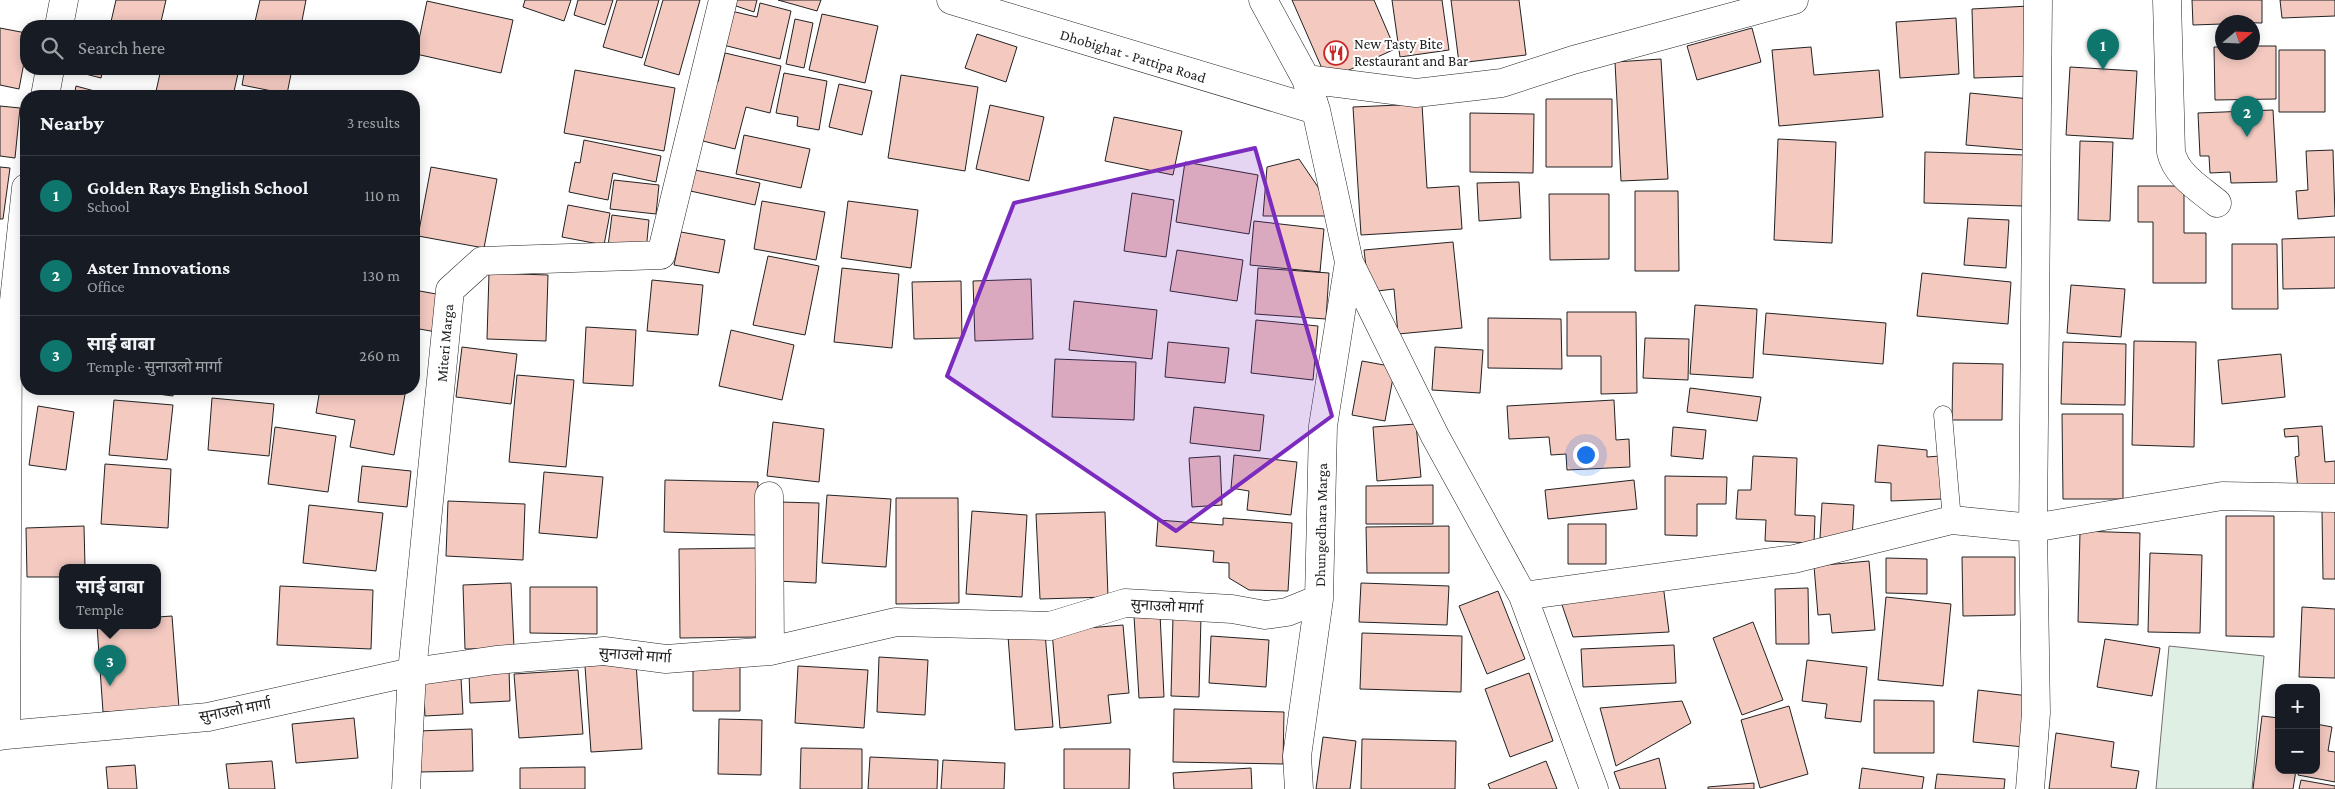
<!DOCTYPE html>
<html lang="en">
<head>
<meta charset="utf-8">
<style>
  :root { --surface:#171b24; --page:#242831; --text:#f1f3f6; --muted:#9ea1a6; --line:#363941; --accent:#0f766e }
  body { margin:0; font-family:"Crimson Pro","Noto Sans Devanagari",serif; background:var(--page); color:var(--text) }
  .controls { position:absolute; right:15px; bottom:15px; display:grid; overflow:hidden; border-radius:10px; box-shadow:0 2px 12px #0003 }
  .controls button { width:45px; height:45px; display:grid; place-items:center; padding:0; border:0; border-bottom:1px solid var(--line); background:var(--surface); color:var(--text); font:25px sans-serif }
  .compass { position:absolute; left:2215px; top:15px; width:45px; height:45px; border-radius:50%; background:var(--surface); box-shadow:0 2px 12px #0003; rotate:71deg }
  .you { position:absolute; left:1585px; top:454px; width:18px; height:18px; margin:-12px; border:4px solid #fff; border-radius:50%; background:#1a73e8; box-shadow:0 0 0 8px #1a73e833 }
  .badge { display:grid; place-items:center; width:32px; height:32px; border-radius:50%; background:var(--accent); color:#fff; font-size:16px; font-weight:700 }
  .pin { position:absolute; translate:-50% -41px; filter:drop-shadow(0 1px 2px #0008) }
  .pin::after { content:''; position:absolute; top:26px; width:18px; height:15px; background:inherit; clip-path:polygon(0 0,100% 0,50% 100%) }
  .popup { position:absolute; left:59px; top:564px; width:102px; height:65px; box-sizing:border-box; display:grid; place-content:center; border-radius:10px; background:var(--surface); filter:drop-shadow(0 1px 4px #0005); font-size:16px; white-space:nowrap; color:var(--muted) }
  .popup b { font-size:19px; color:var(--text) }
  .popup::after { content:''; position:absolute; left:50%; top:100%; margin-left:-10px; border:10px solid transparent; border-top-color:var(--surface) }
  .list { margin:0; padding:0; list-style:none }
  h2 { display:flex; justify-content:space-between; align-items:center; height:65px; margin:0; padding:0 20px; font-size:21px }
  h2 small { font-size:16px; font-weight:400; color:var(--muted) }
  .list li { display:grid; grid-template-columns:32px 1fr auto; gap:15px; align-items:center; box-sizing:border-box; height:80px; padding:0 20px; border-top:1px solid var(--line) }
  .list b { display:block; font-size:19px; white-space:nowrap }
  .list p { margin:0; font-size:16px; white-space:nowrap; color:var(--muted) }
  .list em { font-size:16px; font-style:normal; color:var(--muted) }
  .icon { flex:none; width:28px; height:28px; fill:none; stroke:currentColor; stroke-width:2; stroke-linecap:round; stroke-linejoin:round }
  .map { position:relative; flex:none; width:2335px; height:789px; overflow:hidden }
  .search { position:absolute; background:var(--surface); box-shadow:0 2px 12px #0003; left:20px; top:20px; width:400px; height:55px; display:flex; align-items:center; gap:12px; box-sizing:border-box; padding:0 18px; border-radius:20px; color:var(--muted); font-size:19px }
  .panel { position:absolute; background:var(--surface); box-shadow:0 2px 12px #0003; left:20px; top:90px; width:400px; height:305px; border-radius:20px }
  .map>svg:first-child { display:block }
  .green { fill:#e0efe3; stroke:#6f6f6f }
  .building { fill:#f3c9c0; stroke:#222 }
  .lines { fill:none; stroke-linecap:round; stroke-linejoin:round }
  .lane-casing { stroke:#222; stroke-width:19 }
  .street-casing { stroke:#222; stroke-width:29 }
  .lane { stroke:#fff; stroke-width:18 }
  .street { stroke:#fff; stroke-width:28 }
  .marked { fill:#7b2cbf; fill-opacity:0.2; stroke:#7b2cbf; stroke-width:4; stroke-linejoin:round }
  .labels { text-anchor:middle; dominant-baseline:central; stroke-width:4; stroke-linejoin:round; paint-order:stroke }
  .poi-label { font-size:15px; fill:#222; stroke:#fff; text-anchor:start }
  .street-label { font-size:15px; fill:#222; stroke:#fff }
</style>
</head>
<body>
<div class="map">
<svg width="2335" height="789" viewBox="0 0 2335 789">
  <rect width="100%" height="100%" fill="#fff"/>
  <path class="green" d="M2169,646l95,10 -12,133h-96z"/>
  <path class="building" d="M116,0h50l-6,26h-50z
    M260,0h46l-5,26h-47z
    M525,0h46l-7,21 -41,-14z
    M578,0h35l-8,25 -31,-10z
    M617,0h42l-17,58 -39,-11z
    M663,0h37l-21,75 -35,-10z
    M725,0h32l-3,12 -30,-10z
    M778,0h43l-4,11z
    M1292,0h82l21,49 -68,31z
    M1392,0h50l7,50 -49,7z
    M1451,0h68l7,55 -67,8z
    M2192,0h70v23l-40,-1v2l-29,1z
    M2280,0h55v16l-53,2z
    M427,1l86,19 -12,53 -85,-19z
    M760,3l31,8 -11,48 -57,-14 8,-34 26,6z
    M2029,6l3,70 -58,2 -2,-69z
    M822,14l56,12 -13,57 -56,-13z
    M1956,18l3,56 -59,4 -4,-56z
    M795,19l18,4 -9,45 -18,-4z
    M0,28l26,5v19l-7,37 -19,-4z
    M1752,28l9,34 -64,18 -10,-34z
    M977,34l40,13 -11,35 -41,-14z
    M2252,46h24v53l-61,1 -1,-53h8v5h30z
    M1811,47l3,28 65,-5 4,47 -104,9 -7,-76z
    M2279,50h46v62h-46z
    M725,53l56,13 -11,47 -24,-6 -11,42 -40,-10 14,-60 9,3z
    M1661,59l7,120 -47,2 -6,-119z
    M2070,67l67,4 -4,68 -67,-4z
    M66,69h37l-2,9z
    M161,69h78l-6,27h-78z
    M245,69h47l-5,25 -45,-9z
    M575,70l100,18 -11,63 -100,-18z
    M784,73l43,8 -8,49 -22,-4 1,-9 -22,-4z
    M901,75l77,12 -13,84 -77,-13z
    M839,84l33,7 -10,44 -33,-8z
    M76,86l37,10h-39z
    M345,91l18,5h-20z
    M1970,93l60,6 -5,51 -59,-5z
    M1546,99h66v68h-66z
    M1422,104l5,84 32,-2 3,43 -101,6 -8,-128z
    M990,105l54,12 -15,64 -53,-12z
    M0,106l20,2 -5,50 -15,-2z
    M2273,110l4,72 -46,1 -1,-11 -20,1 -1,-17h-9l-2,-43z
    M414,111l5,1 -5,20z
    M1470,113l64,1 -1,59 -63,-1z
    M1114,117l68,14 -9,44 -68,-14z
    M744,135l66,14 -9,39 -65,-14z
    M1778,139l58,3 -4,101 -58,-3z
    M584,140l77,16 -5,26 -43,-9 -5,27 -39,-8 6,-30 5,1z
    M2080,141l33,1 -3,79 -32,-1z
    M2333,150l2,66 -37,3 -2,-28 12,-1 -2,-39z
    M1925,152l100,3 -1,51 -100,-3z
    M1299,159l19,28 12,29h-67l4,-49z
    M1185,162l73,13 -9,59 -73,-12z
    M0,167l10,1 -7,51h-3z
    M431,167l66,12 -13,69 -66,-12z
    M685,168l75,15 -5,22 -74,-16z
    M614,180l45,5 -3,29 -46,-5z
    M1519,182l2,36 -42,3 -2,-38z
    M2138,186h46v47h22v50h-53v-61h-15z
    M1635,191h43l1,80h-44z
    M1132,193l42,7 -8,57 -42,-6z
    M1549,194h60v65l-59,1z
    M762,201l63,11 -9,48 -62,-11z
    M848,201l70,9 -7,58 -70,-10z
    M568,205l42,8 -6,32 -42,-8z
    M612,215l37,5 -3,31 -38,-5z
    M1968,218l41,2 -3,48 -42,-3z
    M1254,221l70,8 -4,43 -70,-7z
    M681,232l44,8 -6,33 -45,-8z
    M2335,237v51l-52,1 -1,-50z
    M1453,242l9,86 -64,6 -4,-45 -25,3 -5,-42z
    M2232,244h45l1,65h-46z
    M1177,250l66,10 -6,41 -67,-10z
    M768,256l51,10 -14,69 -52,-10z
    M842,268l57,6 -7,74 -58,-6z
    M1258,268l71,5 -3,46 -71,-5z
    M489,273l59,2 -2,66 -59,-2z
    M1922,273l89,9 -3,42 -91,-8z
    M1031,279l2,60 -58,2 -2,-60z
    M652,280l51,5 -5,50 -51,-4z
    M961,281l1,57 -48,1 -2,-57z
    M2071,285l54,4 -4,48 -54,-4z
    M414,290l28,5 -6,37 -22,-4z
    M1074,301l83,9 -5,49 -83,-9z
    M1695,305l62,4 -4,69 -63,-4z
    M1567,312h69l1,81 -36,1v-38h-34z
    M1766,313l120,10 -3,41 -120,-10z
    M1488,318l73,1 1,50 -74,-1z
    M1256,320l62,6 -5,54 -62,-7z
    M586,327l50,3 -3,56 -50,-3z
    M731,330l63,15 -12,55 -63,-14z
    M1645,338l44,1 -1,41 -45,-2z
    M2134,341l62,1 -2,105 -62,-2z
    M1168,342l61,6 -4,35 -60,-6z
    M2063,342l63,2 -1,61 -64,-1z
    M462,347l55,7 -6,50 -55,-7z
    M1435,347l48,3 -3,43 -48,-3z
    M2281,354l4,43 -63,7 -4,-44z
    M1055,359l81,3 -2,58 -82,-3z
    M1362,361l33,6 -10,54 -33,-6z
    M1953,363l50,1 -1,56h-50z
    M517,375l57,5 -8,87 -57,-5z
    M1690,388l71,9 -4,24 -70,-9z
    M81,389h42v4z
    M134,389h40l-1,7 -39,-5z
    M241,389h22v4z
    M320,389h86l-12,66 -44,-8 5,-27 -39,-7z
    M212,398l62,6 -5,52 -61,-6z
    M114,400l59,5 -6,55 -58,-5z
    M1614,400l2,40 13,-1 1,28 -63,3 -1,-16 -15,1 -2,-18 -40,2 -2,-33z
    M38,406l36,6 -8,58 -37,-5z
    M1194,407l70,8 -4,36 -70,-8z
    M2062,414h61v85h-60z
    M773,422l51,7 -5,53 -52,-6z
    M1416,424l5,53 -44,4 -4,-54z
    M2322,426l3,36 10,-1v26l-37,3 -3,-33 4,-1 -1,-20 -13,1 -1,-8z
    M275,427l61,9 -8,56 -60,-8z
    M1673,427l33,3 -3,29 -32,-3z
    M1878,445l49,5v7l13,-1 2,43 -51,2v-18l-16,-1z
    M1234,455l63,7 -6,53 -44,-5 2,-19 -18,-3z
    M1220,456l2,49 -30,2 -3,-49z
    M1753,456l44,2 -2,57 20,1 -1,27 -49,-2 1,-21 -30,-1 2,-29h13z
    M105,464l66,5 -3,59 -67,-4z
    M362,466l49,5 -4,36 -49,-5z
    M544,472l59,5 -6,61 -58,-5z
    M1665,476l62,1 -1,27h-29v32l-32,-1z
    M665,480l93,2 -2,53 -92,-3z
    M1634,480l3,29 -89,10 -3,-29z
    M1433,485v39h-67v-38z
    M827,495l64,4 -5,68 -64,-4z
    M896,498h62l1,105 -63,1z
    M448,501l77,3 -2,56 -77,-4z
    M779,502l40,1 -3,80 -39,-2z
    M1822,503l32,2 -2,35 -32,-2z
    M309,505l74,8 -7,58 -73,-8z
    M972,511l55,4 -5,82 -56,-3z
    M2322,511h13v68h-12z
    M1105,512l3,85 -68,2 -4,-85z
    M2226,516h48v121l-48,-1z
    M1223,518l69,5 -4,68 -39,-1 -20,-12v-15l-16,-1 1,-11 -58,-5 2,-26 65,5z
    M1568,524h38v40h-38z
    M84,526l1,41h-23v10h-35l-1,-49z
    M1449,526v47h-82l-1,-46z
    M2080,531l60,2 -2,92 -60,-3z
    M757,548l1,89 -78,1 -1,-89z
    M2150,553l52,2 -2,78 -52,-1z
    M1962,557h53v58l-52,1z
    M1886,558l41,1v35l-41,-1z
    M1869,561l6,69 -43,3 -2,-19 -12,1 -4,-49z
    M511,583l3,65 -49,1 -2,-64z
    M1361,583l88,3 -2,39 -88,-3z
    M1663,584l6,48 -96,5 -13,-38z
    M280,586l93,4 -2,59 -94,-4z
    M530,587h67v47l-67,-1z
    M1808,588l1,56h-33l-1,-55z
    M1498,591l27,68 -38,15 -28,-68z
    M1886,597l65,7 -8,82 -65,-6z
    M2302,607l33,2v69l-36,-1z
    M1160,614l4,83 -25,1 -5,-82z
    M172,616l7,92 -76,4 -6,-87h61v-8z
    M1173,616h28l-2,81 -28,-1z
    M1753,622l30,78 -41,15 -29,-77z
    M1123,625l6,68 -21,2 3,28 -51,5 -8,-97z
    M1045,633l8,94 -38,3 -7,-94z
    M1362,633l100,3 -1,56 -101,-3z
    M1211,636l58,4 -3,47 -57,-4z
    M2105,639l55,9 -8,48 -55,-9z
    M1674,645l2,38 -93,4 -2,-38z
    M879,657l49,3 -3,55 -48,-3z
    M693,660l47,1v50h-47z
    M1807,660l60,7 -6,55 -36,-4 2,-14 -25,-3z
    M636,663l6,86 -51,3 -6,-86z
    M798,666l70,4 -4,58 -69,-5z
    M509,670l1,31 -40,2 -1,-31z
    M578,670l5,64 -64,4 -5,-64z
    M1529,673l24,68 -43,16 -25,-68z
    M461,678l2,36 -38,2 -2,-36z
    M1978,690l51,6 -5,51 -51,-5z
    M1874,700l60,1v52h-60z
    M1682,701l9,22 -75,43 -16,-58z
    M1789,706l19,68 -48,14 -19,-68z
    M1174,709l110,3 -1,52 -110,-2z
    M2262,716l17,2v52h17l-3,19h-40z
    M354,718l4,40 -62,5 -4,-39z
    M719,719l43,1 -1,55 -43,-1z
    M2316,724l16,3 -4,24 7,1v30l-37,-7 1,-5h17z
    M472,729l1,42 -54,1 -1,-41z
    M2056,733l58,9 -3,25 28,4 -3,18h-87z
    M1323,737l33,4 -6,48h-34z
    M1362,739l94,2 -1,48h-94z
    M801,748l61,1v40h-62z
    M1064,749h66l-1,40h-65z
    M870,757l68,3 -1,29h-69z
    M1659,758l7,31h-46l-6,-17z
    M943,760l62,3 -1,26h-63z
    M272,761l3,28h-46l-3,-25z
    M1546,761l11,28h-67l-2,-5z
    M135,765l2,24h-29l-2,-22z
    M585,767v22h-65v-21z
    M1251,768l1,21h-78l-1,-16z
    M1862,768l62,9 -2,12h-63z
    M1937,774l68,5 -1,10h-69z
    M2301,780l34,6v3h-36z
    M1754,783v6h-46v-2z"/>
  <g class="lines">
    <g class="lane-casing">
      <path id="lane" d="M1943,415l9,105"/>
    </g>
    <g class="street-casing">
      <path id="street" d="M951,0l365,110
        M1263,0l43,79 10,31 33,152 86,174 88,160 71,193
        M2167,0l4,152c5,23 28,36 46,51
        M59,26l5,-26
        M1306,79l110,14 86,-10 71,-23 221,-60
        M45,96l5,-27
        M769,496l1,155
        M1523,596l271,-37 158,-39 81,8 189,-32 113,2
        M6,735l202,-18 204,-45 84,-12 108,-9 62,8 104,-8 126,-29 154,4 75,-23 107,6 33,6 22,-3 32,-13
        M0,736l6,-1 2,-401 5,-24 13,-122
        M406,789l6,-117 38,-382 32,-29 179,-6 62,-255
        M1299,789l-2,-33 22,-157 4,-173 26,-164
        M2030,789l6,-76 -3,-185 5,-528"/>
    </g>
    <use href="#lane" class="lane"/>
    <use href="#street" class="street"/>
  </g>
  <path class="marked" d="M1255,148l77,268 -156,115 -229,-155 67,-173z"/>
  <defs>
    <g id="restaurant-ring" transform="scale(1.25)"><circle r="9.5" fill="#fff" stroke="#c62828" stroke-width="1.5"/><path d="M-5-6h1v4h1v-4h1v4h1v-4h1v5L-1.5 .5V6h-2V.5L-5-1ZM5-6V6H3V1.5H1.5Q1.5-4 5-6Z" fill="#c62828"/></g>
  </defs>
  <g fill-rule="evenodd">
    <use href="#restaurant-ring" x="1336" y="53"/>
  </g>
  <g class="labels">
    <g class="poi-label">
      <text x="1354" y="44">New Tasty Bite<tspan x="1354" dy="17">Restaurant and Bar</tspan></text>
    </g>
    <g class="street-label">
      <text transform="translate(1133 56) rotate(17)">Dhobighat - Pattipa Road</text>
      <text transform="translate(445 343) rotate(-85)">Miteri Marga</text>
      <text transform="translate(1321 525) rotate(-89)">Dhungedhara Marga</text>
      <text transform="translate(1167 606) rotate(3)">सुनाउलो मार्गा</text>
      <text transform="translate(635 655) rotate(4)">सुनाउलो मार्गा</text>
      <text transform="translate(235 710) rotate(-11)">सुनाउलो मार्गा</text>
    </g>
  </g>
</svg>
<div class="controls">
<button>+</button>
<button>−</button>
</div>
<svg class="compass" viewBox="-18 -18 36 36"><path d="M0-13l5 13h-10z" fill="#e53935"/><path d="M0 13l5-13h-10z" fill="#9ea1a6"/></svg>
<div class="you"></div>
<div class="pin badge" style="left:2103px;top:70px">1</div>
<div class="pin badge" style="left:2247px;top:137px">2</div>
<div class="pin badge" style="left:110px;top:686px">3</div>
<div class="popup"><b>साई बाबा</b>Temple</div>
<div class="search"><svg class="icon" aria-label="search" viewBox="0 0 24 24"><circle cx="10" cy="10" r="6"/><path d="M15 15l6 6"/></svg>Search here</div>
<section class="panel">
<h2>Nearby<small>3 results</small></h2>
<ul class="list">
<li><span class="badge">1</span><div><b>Golden Rays English School</b><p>School</p></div><em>110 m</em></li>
<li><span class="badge">2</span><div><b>Aster Innovations</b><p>Office</p></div><em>130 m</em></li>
<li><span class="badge">3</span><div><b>साई बाबा</b><p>Temple · सुनाउलो मार्गा</p></div><em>260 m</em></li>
</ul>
</section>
</div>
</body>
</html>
